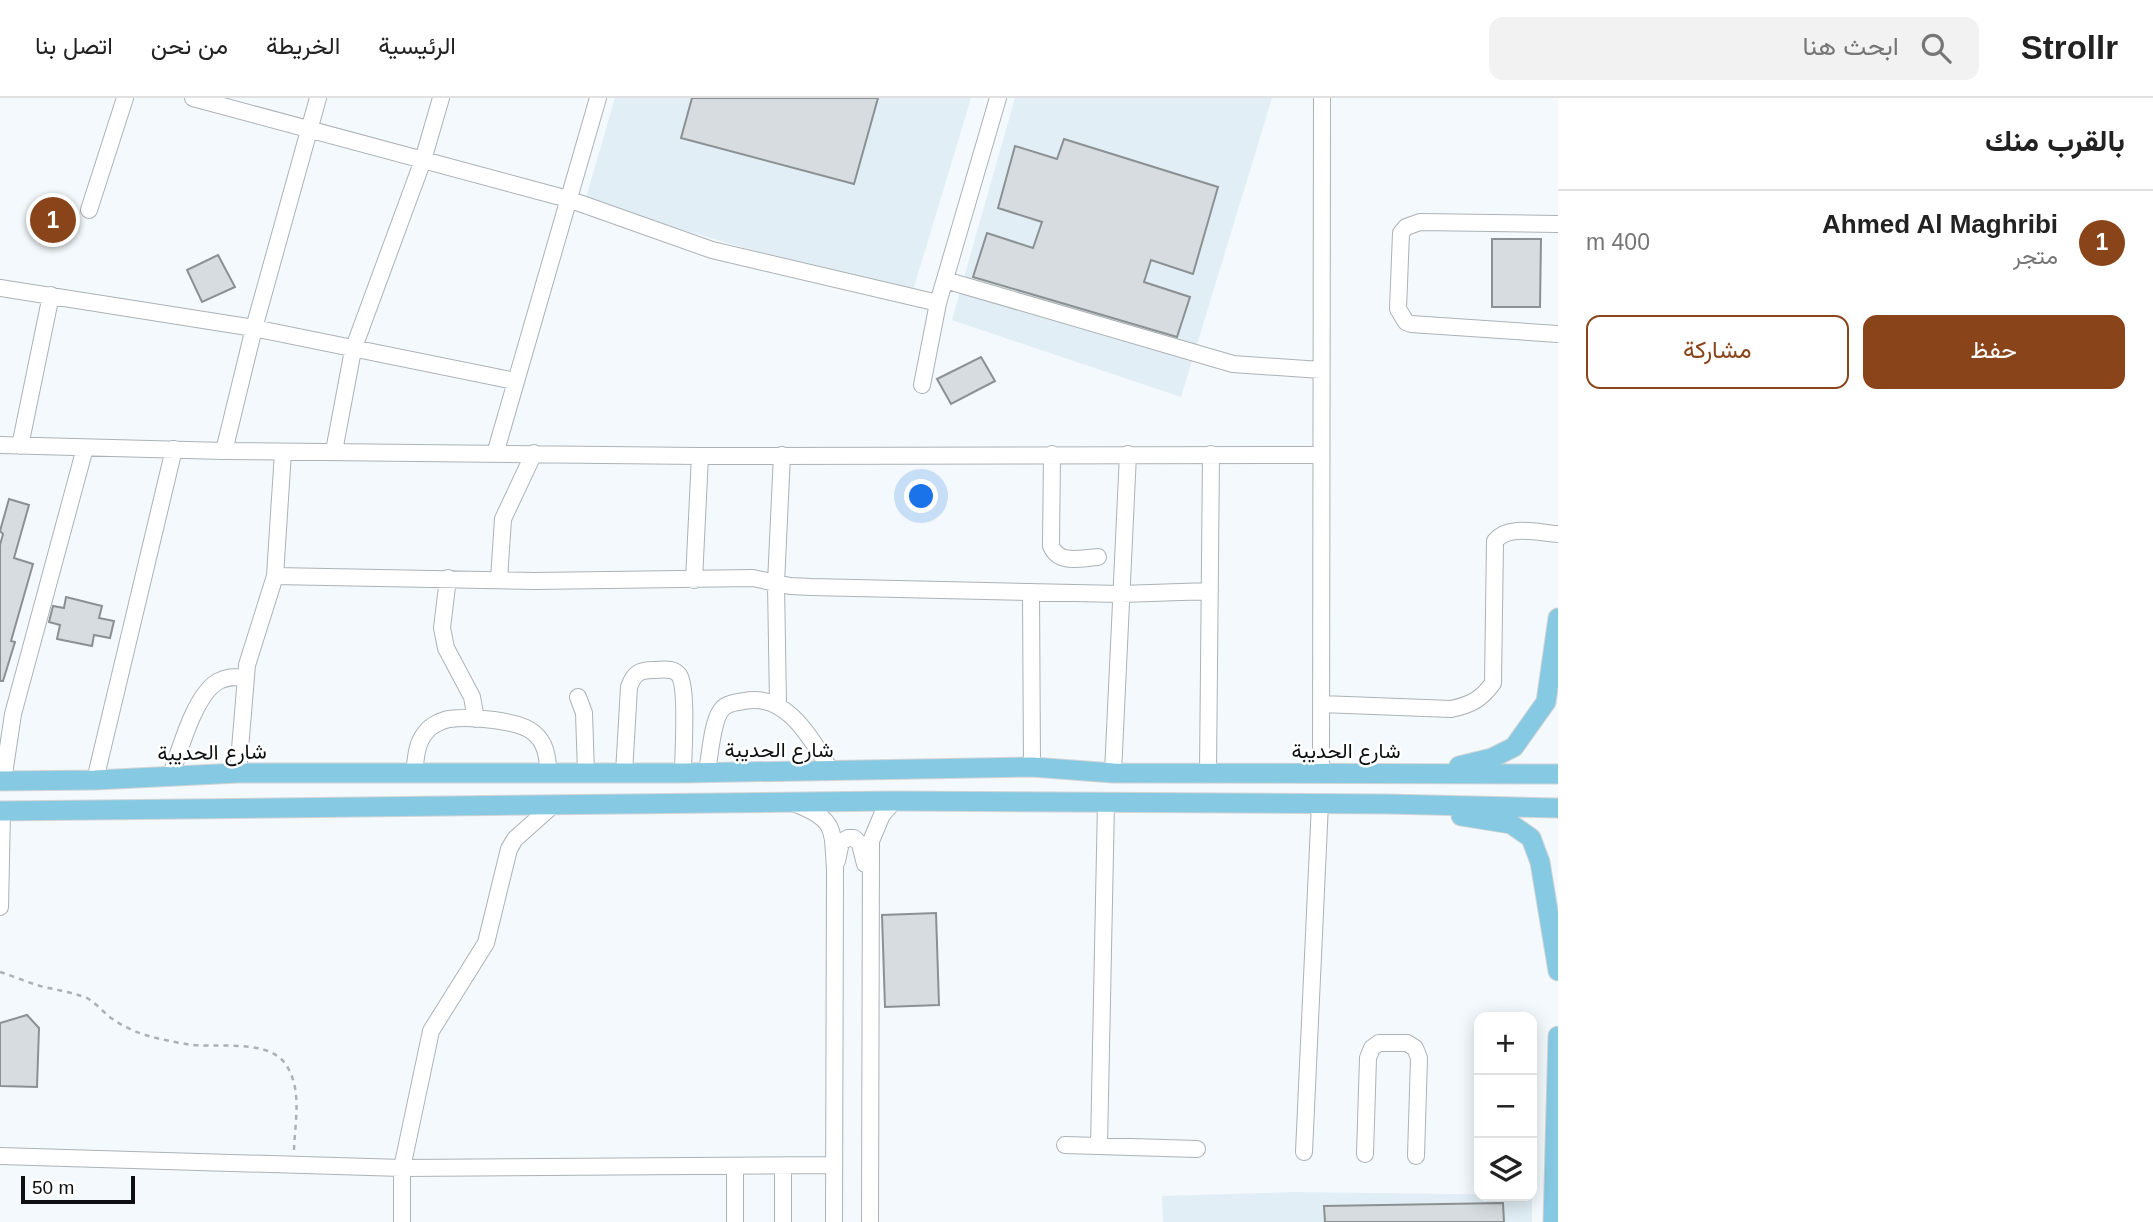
<!DOCTYPE html>
<html lang="ar">
<head>
<meta charset="utf-8">
<style>
  :root { --surface:#fff; --page:#f2f2f2; --text:#222; --muted:#767676; --line:#e0e0e0; --accent:#894419 }
  body { margin:0; font-family:Helvetica,Vazirmatn,sans-serif; background:var(--page); color:var(--text); direction:rtl }
  .controls { position:absolute; right:21px; bottom:21px; display:grid; overflow:hidden; border-radius:14px; box-shadow:0 4px 18px #0003 }
  .controls button { width:63px; height:63px; display:grid; place-items:center; padding:0; border:0; border-bottom:2px solid var(--line); background:var(--surface); color:var(--text); font:35px sans-serif }
  .scale { position:absolute; left:21px; bottom:18px; width:114px; box-sizing:border-box; padding-left:7px; border:4px solid #0d0f10; border-top:0; font-size:19px; line-height:24px; white-space:nowrap; color:#0d0f10; -webkit-text-stroke:5px #fff; paint-order:stroke }
  .you { position:absolute; left:922px; top:399px; width:24px; height:24px; margin:-18px; border:5px solid #fff; border-radius:50%; background:#1a73e8; box-shadow:0 0 0 10px #1a73e833 }
  .badge { display:grid; place-items:center; width:46px; height:46px; border-radius:50%; background:var(--accent); color:#fff; font-size:23px; font-weight:700 }
  .pin { position:absolute; translate:-50% -50%; border:4px solid #fff; box-shadow:0 2px 7px #0006 }
  .list { margin:0; padding:0; list-style:none }
  h2 { display:flex; justify-content:space-between; align-items:center; height:91px; margin:0; padding:0 28px; font-size:30px }
  h2 small { font-size:23px; font-weight:400; color:var(--muted) }
  .list li { display:grid; grid-template-columns:46px 1fr auto; gap:21px; align-items:center; box-sizing:border-box; height:105px; padding:0 28px; border-top:2px solid var(--line) }
  .list b { display:block; font-size:26px; white-space:nowrap }
  .list p { margin:0; font-size:23px; white-space:nowrap; color:var(--muted) }
  .list em { font-size:23px; font-style:normal; color:var(--muted) }
  .actions { display:flex; gap:14px; padding:21px 28px }
  .actions a { flex:1; padding:16px 0; border:2px solid var(--accent); border-radius:14px; text-align:center; font-size:24px; color:var(--accent) }
  .actions .main { background:var(--accent); color:#fff }
  .icon { flex:none; width:38px; height:38px; fill:none; stroke:currentColor; stroke-width:2; stroke-linecap:round; stroke-linejoin:round }
  .map { position:relative; flex:none; width:1558px; height:1124px; overflow:hidden; direction:ltr }
  header { display:flex; align-items:center; gap:42px; box-sizing:border-box; height:98px; padding:0 35px; background:var(--surface); border-bottom:2px solid var(--line) }
  header strong { font-size:33px }
  nav { display:flex; gap:38px; margin-inline-start:auto; font-size:24px }
  .search { width:490px; height:63px; background:var(--page); display:flex; align-items:center; gap:18px; box-sizing:border-box; padding:0 24px; border-radius:14px; color:var(--muted); font-size:26px }
  main { display:flex }
  aside { flex:1; background:var(--surface) }
  .map>svg:first-child { display:block }
  .built { fill:#e1eef5 }
  .building { fill:#d6dcdf; stroke:#8b9193; stroke-width:2 }
  .lines { fill:none; stroke-linecap:round; stroke-linejoin:round }
  .minor-casing { stroke:#acb2b5; stroke-width:18 }
  .major-casing { stroke:#d3d4d4; stroke-width:21 }
  .path { stroke:#acb1b3; stroke-width:2.5; stroke-dasharray:5 5; stroke-linecap:butt }
  .minor { stroke:#fff; stroke-width:16 }
  .major { stroke:#86c9e3; stroke-width:19 }
  .labels { text-anchor:middle; dominant-baseline:central; stroke-width:5; stroke-linejoin:round; paint-order:stroke }
  .street-label { font-size:21px; fill:#0d0f10; stroke:#fff }
</style>
</head>
<body>
<header>
<strong>Strollr</strong>
<div class="search"><svg class="icon" aria-label="search" viewBox="0 0 24 24"><circle cx="10" cy="10" r="6"/><path d="M15 15l6 6"/></svg>ابحث هنا</div>
<nav><a>الرئيسية</a><a>الخريطة</a><a>من نحن</a><a>اتصل بنا</a></nav>
</header>
<main>
<aside>
<h2>بالقرب منك<small></small></h2>
<ul class="list">
<li><span class="badge">1</span><div><b>Ahmed Al Maghribi</b><p>متجر</p></div><em>400 m</em></li>
</ul>
<div class="actions"><a class="main">حفظ</a><a>مشاركة</a></div>
</aside>
<div class="map">
<svg width="1558" height="1124" viewBox="0 0 1558 1124">
  <rect width="100%" height="100%" fill="#f3f9fc"/>
  <path class="built" d="M615,0h356l-60,199 -326,-96z
    M1015,0h257l-91,299 -229,-77z
    M1295,1094l237,3v27h-369l-1,-26z"/>
  <path class="building" d="M692,0h186l-24,86 -173,-46z
    M1064,41l154,48 -25,87 -42,-14 -7,22 46,15 -13,40 -204,-60 14,-44 46,15 9,-26 -44,-14 17,-62 42,13z
    M1492,141h49l-1,68h-48z
    M218,157l17,32 -33,15 -15,-32z
    M981,259l14,24 -44,23 -14,-25z
    M9,401l20,6 -15,53 19,6 -22,77 4,1 -12,39h-3v-136l3,-11 -3,-3z
    M66,499l36,9 -3,12 15,3 -4,17 -16,-3 -2,11 -35,-7 3,-14 -11,-3 4,-16 11,2z
    M936,815l3,92 -54,2 -3,-92z
    M27,917l12,13 -2,59 -37,-1v-63z
    M1503,1105l1,19h-179l-1,-16z"/>
  <g class="lines">
    <g class="minor-casing">
      <path id="minor" d="M193,0l375,101 144,51 226,53
        M89,112l36,-112
        M1558,126l-138,-2 -14,5 -5,6 -3,76 8,13 5,2 147,10
        M945,182l288,84 88,6
        M0,190l254,40 261,53
        M922,287l16,-82 60,-205
        M0,347l224,6 476,5 621,-1
        M20,348l31,-151
        M224,353l30,-123 64,-230
        M334,353l19,-101 70,-190 18,-62
        M495,356l103,-356
        M1052,356l-1,92c8,19 30,12 47,11
        M275,478l259,5 219,-3 37,8 21,1 310,7 89,-3
        M448,480l-6,50 4,20 26,49 4,22
        M499,481l4,-60 31,-66
        M694,482l6,-124
        M1031,494l1,175
        M578,599l6,16 2,60
        M1321,606l130,5c19,-4 30,-9 42,-26l2,-142c13,-17 44,-8 63,-7
        M778,607l-2,-122 6,-128
        M707,673c3,-15 5,-47 13,-59 5,-9 14,-9 24,-11 44,-9 68,40 88,71
        M238,675l9,-108 28,-89 8,-124
        M414,675c2,-14 2,-30 12,-41 4,-6 16,-12 23,-13 20,-3 71,1 85,14 13,11 13,25 15,40
        M624,675l5,-86c5,-14 11,-17 24,-17 9,0 20,-3 26,5 9,13 4,79 4,98
        M1113,675l15,-319
        M1208,675l3,-319
        M1321,675l1,-675
        M171,677c9,-25 24,-82 48,-94 9,-5 17,-4 27,-4
        M95,682l79,-331
        M3,683l10,-67 72,-266
        M796,706c41,16 36,26 39,65l-1,353
        M837,763l4,-19 7,-4h6l6,6 5,20
        M0,809l2,-96
        M1065,1047l132,4
        M1099,1048l7,-344
        M1304,1054l16,-349
        M1365,1056l3,-96 4,-10 7,-5h28l8,5 4,10 -3,98
        M0,1058l402,12 432,-3
        M783,1068v56
        M402,1124v-54l29,-137 55,-88 23,-94 6,-10 38,-34
        M735,1124v-56
        M870,1124l1,-381 11,-26 12,-14"/>
    </g>
    <g class="major-casing">
      <path id="major" d="M1459,668l33,-8 22,-11 32,-45 12,-84
        M0,683l95,-1 143,-7h445l349,-6 81,6 445,1
        M0,713l894,-10 493,3 171,4
        M1461,718l50,8 20,14 9,24 18,109
        M1553,1124l5,-186"/>
    </g>
    <path class="path" d="M0,874c13,4 27,10 40,14 16,4 31,6 47,12 9,5 16,14 24,20 24,17 47,21 75,26 27,5 78,-6 98,18 19,25 11,58 10,88"/>
    <use href="#minor" class="minor"/>
    <use href="#major" class="major"/>
  </g>
  <g class="labels">
    <g class="street-label">
      <text x="779" y="651">شارع الحديبة</text>
      <text x="1346" y="652">شارع الحديبة</text>
      <text transform="translate(212 654) rotate(-1)">شارع الحديبة</text>
    </g>
  </g>
</svg>
<div class="controls">
<button>+</button>
<button>−</button>
<button><svg class="icon" aria-label="layers" viewBox="0 0 24 24"><path d="M12 4l9 5-9 5-9-5zM3 14l9 5 9-5"/></svg></button>
</div>
<div class="scale">50 m</div>
<div class="you"></div>
<div class="pin badge" style="left:53px;top:122px">1</div>
</div>
</main>
</body>
</html>
